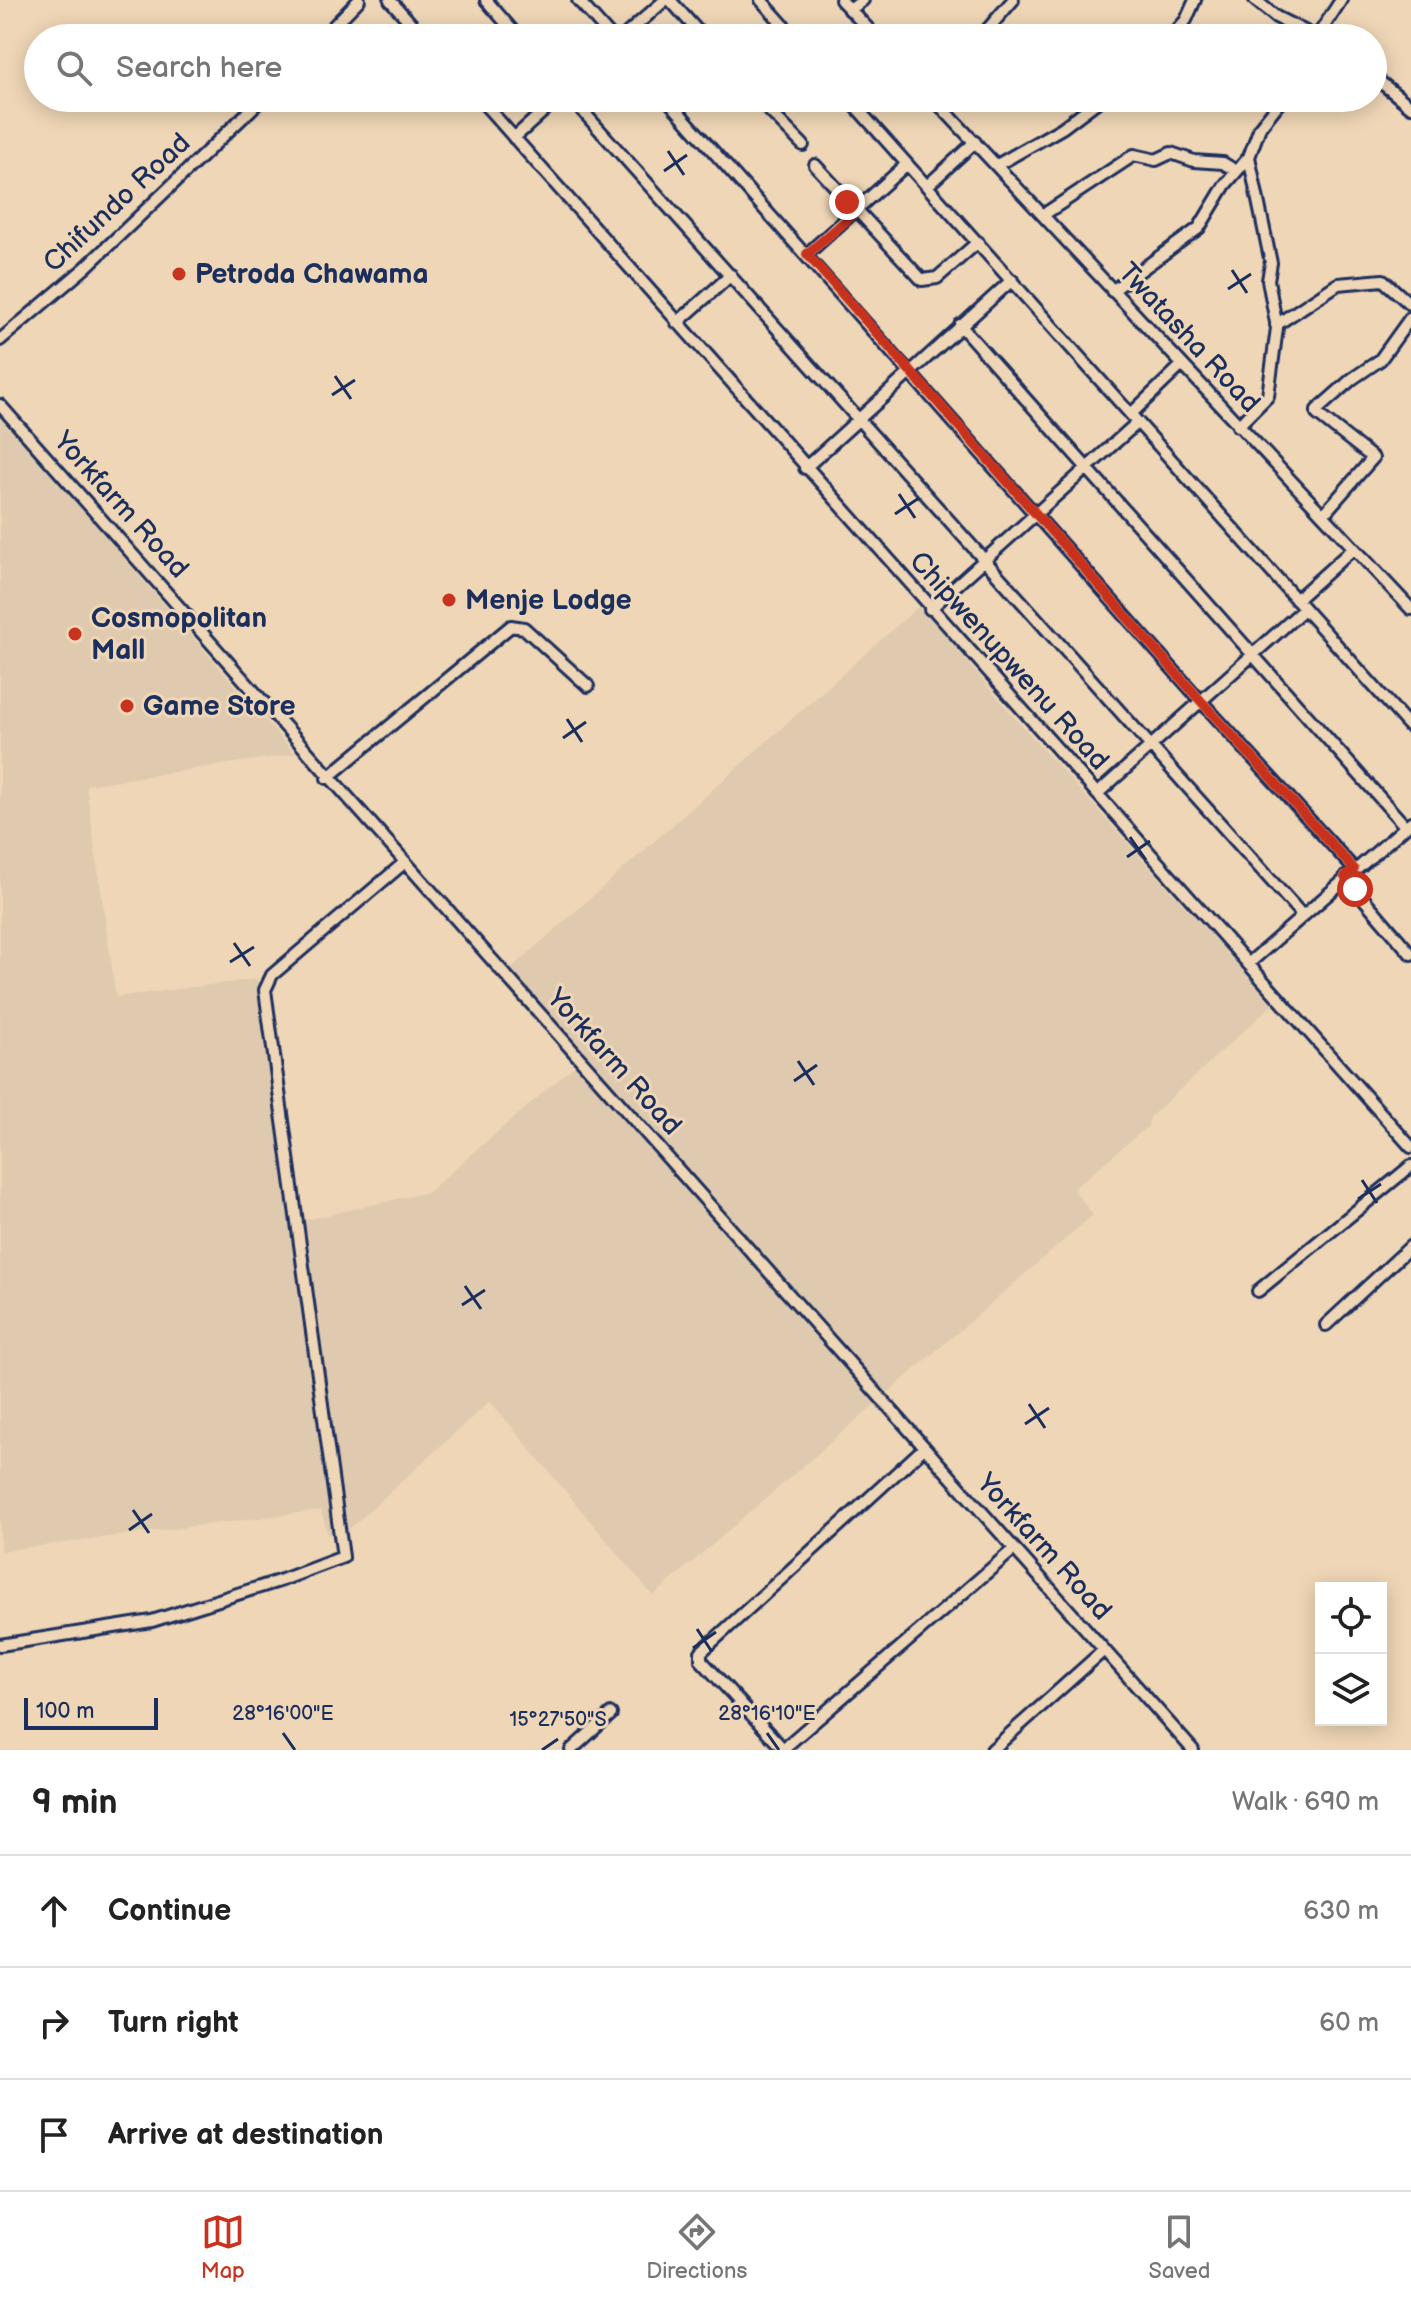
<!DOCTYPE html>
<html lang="en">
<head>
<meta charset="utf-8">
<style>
  :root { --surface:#fff; --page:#f6f6f6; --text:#222; --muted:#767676; --line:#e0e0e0; --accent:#c8321e }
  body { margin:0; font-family:"Balsamiq Sans",sans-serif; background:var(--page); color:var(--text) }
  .controls { position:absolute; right:24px; bottom:24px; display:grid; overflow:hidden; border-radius:0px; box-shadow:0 4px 20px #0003 }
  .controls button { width:72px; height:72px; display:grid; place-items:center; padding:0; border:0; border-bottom:2px solid var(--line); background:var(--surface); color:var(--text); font:40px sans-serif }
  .scale { position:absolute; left:24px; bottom:20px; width:134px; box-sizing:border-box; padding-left:8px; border:4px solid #1b2f5e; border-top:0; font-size:22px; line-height:28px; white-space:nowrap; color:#1b2f5e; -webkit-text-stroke:6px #efd6b6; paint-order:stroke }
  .stop { position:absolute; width:24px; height:24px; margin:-18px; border:6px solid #c8321e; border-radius:50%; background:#fff }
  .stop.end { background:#c8321e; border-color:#fff; box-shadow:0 2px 8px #0008 }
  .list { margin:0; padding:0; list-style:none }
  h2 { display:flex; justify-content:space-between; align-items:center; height:104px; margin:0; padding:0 32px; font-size:34px }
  h2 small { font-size:26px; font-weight:400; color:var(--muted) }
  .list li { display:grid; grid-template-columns:52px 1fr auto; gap:24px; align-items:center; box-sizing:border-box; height:112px; padding:0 32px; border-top:2px solid var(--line) }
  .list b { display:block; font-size:30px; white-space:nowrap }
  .list em { font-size:26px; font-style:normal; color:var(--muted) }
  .icon { flex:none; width:44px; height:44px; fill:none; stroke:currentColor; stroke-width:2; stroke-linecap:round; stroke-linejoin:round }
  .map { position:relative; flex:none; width:1411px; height:1750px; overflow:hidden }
  .search { position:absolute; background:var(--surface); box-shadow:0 4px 20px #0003; left:24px; right:24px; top:24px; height:88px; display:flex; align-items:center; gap:20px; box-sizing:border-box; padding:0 28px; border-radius:44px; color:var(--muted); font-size:30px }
  .sheet { height:440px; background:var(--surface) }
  nav { display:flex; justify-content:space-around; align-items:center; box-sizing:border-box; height:112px; border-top:2px solid var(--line); background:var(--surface); font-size:22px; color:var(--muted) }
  nav a { display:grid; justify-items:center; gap:4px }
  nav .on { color:var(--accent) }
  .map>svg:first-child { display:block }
  .built { fill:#dfcaaf }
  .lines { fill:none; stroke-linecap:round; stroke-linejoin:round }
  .minor-casing { stroke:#1b2f5e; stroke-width:16 }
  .minor { stroke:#efd6b6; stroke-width:10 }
  .route { stroke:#c8321e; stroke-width:10 }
  .ticks { fill:none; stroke:#1b2f5e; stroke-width:3 }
  .poi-dot { fill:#c8321e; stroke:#efd6b6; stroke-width:3 }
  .labels { text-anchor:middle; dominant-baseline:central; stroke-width:6; stroke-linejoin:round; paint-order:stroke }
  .street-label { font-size:28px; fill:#1b2f5e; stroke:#efd6b6 }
  .poi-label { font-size:28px; font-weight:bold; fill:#1b2f5e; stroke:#efd6b6; text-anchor:start }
  .ticks-label { font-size:20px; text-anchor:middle; fill:#1b2f5e; stroke:#efd6b6; stroke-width:6; stroke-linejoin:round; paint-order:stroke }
</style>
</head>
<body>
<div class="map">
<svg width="1411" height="1750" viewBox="0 0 1411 1750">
  <rect width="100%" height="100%" fill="#efd6b6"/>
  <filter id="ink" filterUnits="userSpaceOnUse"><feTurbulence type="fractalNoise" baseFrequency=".0125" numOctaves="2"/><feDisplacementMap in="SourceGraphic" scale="16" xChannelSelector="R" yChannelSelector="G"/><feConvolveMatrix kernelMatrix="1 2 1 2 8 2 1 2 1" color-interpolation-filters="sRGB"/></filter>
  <g filter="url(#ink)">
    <path class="built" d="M0,416l295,338 -209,31 30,212 141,-18 35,244 136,-31 152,-131 -76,-86 416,-370 93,111 260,288 -123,113 -2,9 -75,63 20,26 -440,381 -163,-195 -144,131 -18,3 -7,-25 -321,41z"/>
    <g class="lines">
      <g class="minor-casing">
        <path id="minor" d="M390,0l34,38
          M486,0l33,38
          M578,0l34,38
          M670,0l34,38
          M761,0l34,38
          M841,0l36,38
          M1255,0l21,17 42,21
          M850,10l13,-10
          M1317,37l24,-37
          M322,38l37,-38
          M622,38l43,-38
          M980,38l33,-38
          M1170,38l16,-18 9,-20
          M1373,76l38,31
          M479,98l932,1049
          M571,98l731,817
          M666,98l534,602 154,169
          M757,98l46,47
          M848,98l563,630
          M933,98l478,511
          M514,138l44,-40
          M815,165l107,115 15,-2 41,-36
          M997,165l65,-37 40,-30
          M927,186l48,-44
          M1043,215l91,-60 22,5 15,-7 23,8 29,2 13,8
          M807,254l100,-90
          M1112,291l87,-63 26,-43 24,-28 11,-30 23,-29
          M677,323l54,-48
          M960,325l445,501
          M1276,325l62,-41 45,-4 28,25
          M0,340l85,-72 178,-170
          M0,405l1193,1345
          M1131,414l50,-48
          M1238,426l30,-30 9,-68 -9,-48 3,-17 -22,-106
          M805,468l207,-188
          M1323,515l50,-57 -56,-44v-4l35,-31 28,-19 31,-43
          M1296,600l58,-52
          M930,609l208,-187
          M327,778l184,-152 13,2 64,58
          M1097,794l207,-185
          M1345,877l66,77
          M1248,964l163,-142
          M1258,1291l153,-125
          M1326,1325l85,-79
          M0,1645l152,-24 130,-41 61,-23 -78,-567 7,-15 132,-112
          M783,1749l231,-200
          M571,1750l40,-36
          M784,1750l-83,-90v-8l223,-204
          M992,1750l112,-100"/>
      </g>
      <use href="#minor" class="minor"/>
    </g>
  </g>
  <g class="lines" filter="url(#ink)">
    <path class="route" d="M847,202l9,10 -49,42 393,446 154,169 -9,8 10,12"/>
  </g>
  <path class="ticks" d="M668,151l16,24M664,171l23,-16M1232,270l15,23M1228,289l23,-15M335,376l16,23M332,395l23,-15M899,494l16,24M895,514l24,-16M567,719l15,23M563,738l23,-16M1130,837l16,23M1127,857l23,-16M234,943l16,23M230,962l24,-15M798,1061l16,24M794,1081l23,-16M1362,1180l15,23M1358,1199l23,-15M465,1286l16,23M462,1305l23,-15M1029,1404l16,24M1025,1424l24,-16M133,1510l16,23M129,1530l23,-16M697,1629l15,23M693,1648l23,-16M283,1733l12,17M767,1733l12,17M542,1750l16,-11"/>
  <g class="poi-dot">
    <circle cx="179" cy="274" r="8"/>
    <circle cx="449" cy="600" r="8"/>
    <circle cx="75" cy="634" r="8"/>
    <circle cx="127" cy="706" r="8"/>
  </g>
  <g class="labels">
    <g class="street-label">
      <text transform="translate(117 203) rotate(-43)">Chifundo Road</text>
      <text transform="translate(1189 338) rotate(47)">Twatasha Road</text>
      <text transform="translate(121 505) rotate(48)">Yorkfarm Road</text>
      <text transform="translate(1009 661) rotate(48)">Chipwenupwenu Road</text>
      <text transform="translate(614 1062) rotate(48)">Yorkfarm Road</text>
      <text transform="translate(1044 1547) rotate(48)">Yorkfarm Road</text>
    </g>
    <g class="poi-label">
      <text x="195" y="274">Petroda Chawama</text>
      <text x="465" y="600">Menje Lodge</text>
      <text x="91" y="618">Cosmopolitan<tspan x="91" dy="32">Mall</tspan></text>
      <text x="143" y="706">Game Store</text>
    </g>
  </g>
  <g class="ticks-label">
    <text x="283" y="1720">28°16'00"E</text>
    <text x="767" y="1720">28°16'10"E</text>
    <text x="558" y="1726">15°27'50"S</text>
  </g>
</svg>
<div class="controls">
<button><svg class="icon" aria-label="locate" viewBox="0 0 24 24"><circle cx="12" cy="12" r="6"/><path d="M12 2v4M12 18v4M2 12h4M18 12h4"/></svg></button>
<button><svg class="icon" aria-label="layers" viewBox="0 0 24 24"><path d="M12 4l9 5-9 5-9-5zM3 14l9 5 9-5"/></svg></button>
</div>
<div class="scale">100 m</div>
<div class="stop" style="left:1355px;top:889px"></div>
<div class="stop end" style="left:847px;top:202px"></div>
<div class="search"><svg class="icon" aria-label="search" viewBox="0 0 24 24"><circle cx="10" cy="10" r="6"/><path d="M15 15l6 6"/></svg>Search here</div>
</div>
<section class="sheet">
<h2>9 min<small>Walk · 690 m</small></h2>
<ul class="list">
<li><svg class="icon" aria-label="ahead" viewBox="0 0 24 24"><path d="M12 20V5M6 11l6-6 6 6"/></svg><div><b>Continue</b></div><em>630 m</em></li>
<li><svg class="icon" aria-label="right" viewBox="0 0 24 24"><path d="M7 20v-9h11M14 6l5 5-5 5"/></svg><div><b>Turn right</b></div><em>60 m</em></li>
<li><svg class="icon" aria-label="arrive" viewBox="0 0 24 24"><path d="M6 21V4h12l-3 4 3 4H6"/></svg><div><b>Arrive at destination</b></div></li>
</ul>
</section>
<nav>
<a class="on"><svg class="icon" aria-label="map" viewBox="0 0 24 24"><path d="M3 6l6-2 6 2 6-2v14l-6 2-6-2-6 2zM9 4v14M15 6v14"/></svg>Map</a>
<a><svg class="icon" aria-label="directions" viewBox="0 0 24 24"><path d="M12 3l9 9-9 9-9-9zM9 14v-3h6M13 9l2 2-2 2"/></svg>Directions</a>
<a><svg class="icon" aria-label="saved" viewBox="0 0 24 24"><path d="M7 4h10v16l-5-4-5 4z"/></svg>Saved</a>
</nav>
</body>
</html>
